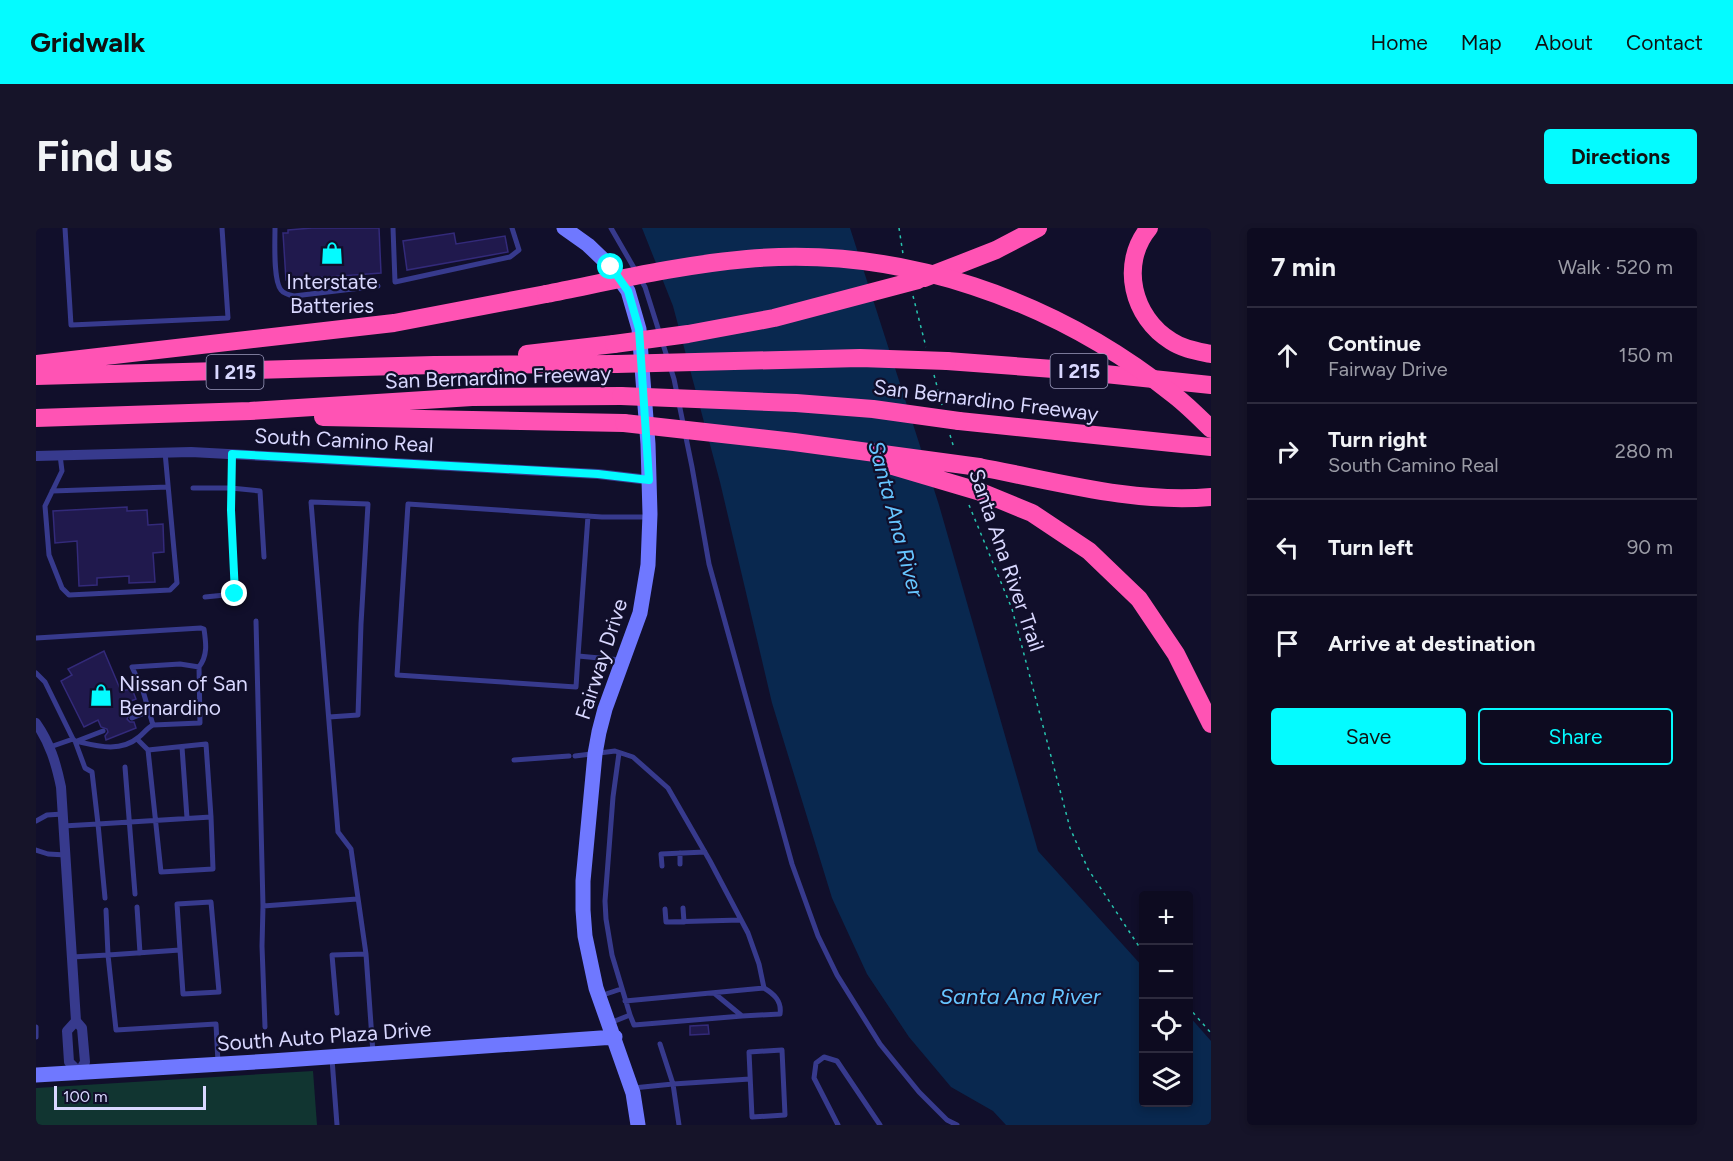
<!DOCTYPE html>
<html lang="en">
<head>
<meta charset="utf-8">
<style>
  :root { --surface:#0d0b20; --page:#161429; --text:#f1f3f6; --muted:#9a9ba5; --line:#2d2b3e; --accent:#04fbff }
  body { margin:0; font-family:Figtree,sans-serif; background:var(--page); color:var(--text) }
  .controls { position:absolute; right:18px; bottom:18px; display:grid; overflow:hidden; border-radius:6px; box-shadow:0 3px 9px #0003 }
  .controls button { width:54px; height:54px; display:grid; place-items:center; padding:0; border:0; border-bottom:2px solid var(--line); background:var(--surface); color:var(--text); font:30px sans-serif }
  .scale { position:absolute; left:18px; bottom:15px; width:152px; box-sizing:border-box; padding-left:6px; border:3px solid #d9d8ff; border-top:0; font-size:16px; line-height:21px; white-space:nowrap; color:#d9d8ff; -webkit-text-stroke:4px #110f2b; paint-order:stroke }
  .stop { position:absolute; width:18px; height:18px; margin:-14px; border:4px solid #04fbff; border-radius:50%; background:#fff }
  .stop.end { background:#04fbff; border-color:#fff; box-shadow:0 2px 6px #0008 }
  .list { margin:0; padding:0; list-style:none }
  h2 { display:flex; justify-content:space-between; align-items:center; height:78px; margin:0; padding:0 24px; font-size:26px }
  h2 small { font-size:20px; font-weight:400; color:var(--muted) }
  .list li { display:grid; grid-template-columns:39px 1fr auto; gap:18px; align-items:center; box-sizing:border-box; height:96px; padding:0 24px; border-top:2px solid var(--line) }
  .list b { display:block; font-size:22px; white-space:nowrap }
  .list p { margin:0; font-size:20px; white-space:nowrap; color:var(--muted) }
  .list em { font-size:20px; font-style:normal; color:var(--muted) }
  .actions { display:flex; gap:12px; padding:18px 24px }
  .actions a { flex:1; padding:14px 0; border:2px solid var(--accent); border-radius:6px; text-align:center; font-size:21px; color:var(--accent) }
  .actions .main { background:var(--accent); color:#111 }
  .icon { flex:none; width:33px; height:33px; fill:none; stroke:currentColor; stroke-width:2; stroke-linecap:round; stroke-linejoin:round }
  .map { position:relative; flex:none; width:1175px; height:897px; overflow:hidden; border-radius:6px }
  header { display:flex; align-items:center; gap:36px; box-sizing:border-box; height:84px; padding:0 30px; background:var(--accent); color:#111 }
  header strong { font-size:28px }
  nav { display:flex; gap:33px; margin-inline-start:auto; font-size:21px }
  .intro { display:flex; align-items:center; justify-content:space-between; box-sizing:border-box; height:144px; padding:0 36px }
  h1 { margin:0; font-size:42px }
  .button { padding:15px 27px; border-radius:6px; background:var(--accent); color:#111; font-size:21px; font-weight:700 }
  main { display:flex; gap:36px; padding:0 36px }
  aside { flex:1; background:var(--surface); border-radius:6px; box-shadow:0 3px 9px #0003 }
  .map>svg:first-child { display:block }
  .green { fill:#113531 }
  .water { fill:#09284f }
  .building { fill:#20194d; stroke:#332a7a; stroke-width:1.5 }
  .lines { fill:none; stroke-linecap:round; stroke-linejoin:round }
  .path { stroke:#27c4ae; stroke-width:1.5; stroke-dasharray:3 4.5; stroke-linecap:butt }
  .lane { stroke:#373a8d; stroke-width:5 }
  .street { stroke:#373a8d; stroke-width:10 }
  .secondary { stroke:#6f78ff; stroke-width:15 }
  .highway { stroke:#ff53b4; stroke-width:18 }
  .highway-bridge { stroke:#ff53b4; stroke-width:18 }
  .route { stroke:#04fbff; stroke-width:8 }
  .labels { text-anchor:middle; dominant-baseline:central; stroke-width:4.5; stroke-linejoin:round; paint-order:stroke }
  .shield { fill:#110f2b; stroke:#9d9cbf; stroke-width:1.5 }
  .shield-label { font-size:20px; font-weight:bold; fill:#d9d8ff }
  .poi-label { font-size:21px; fill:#d9d8ff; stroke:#110f2b }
  .street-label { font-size:21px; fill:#d9d8ff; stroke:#110f2b }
  .water-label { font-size:22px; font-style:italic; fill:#66c5ff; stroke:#110f2b }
</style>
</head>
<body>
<header>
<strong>Gridwalk</strong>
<nav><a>Home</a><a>Map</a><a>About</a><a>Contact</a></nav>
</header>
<div class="intro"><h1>Find us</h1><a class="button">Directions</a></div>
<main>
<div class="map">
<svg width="1175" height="897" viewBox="0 0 1175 897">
  <rect width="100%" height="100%" fill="#110f2b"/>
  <path class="green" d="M277,843l4,54h-281v-37z"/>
  <path class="water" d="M606,0h208l89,277 99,346 105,116 1,135h44l1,-86 22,25v84h-205l-13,-14 -42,-24 -42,-50 -42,-63 -35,-76 -60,-195 -52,-221 -47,-176z"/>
  <path class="building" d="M276,0h67l2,45 -95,7 -3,-47h5v-3z
    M418,5l2,11 49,-8 3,16 -101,18 -4,-29z
    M91,279v4l20,-1 1,15 15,-1 1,28 -11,1 2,29 -26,1v-7l-32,2v7l-18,1 -2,-45 -22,2 -2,-32z
    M68,423l17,40 11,-2 4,10 -10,4 4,10 -3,6 3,3h4l2,6 -30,12 -1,-4 3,-4 -1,-3 -6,-2 -3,-7 -14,7 -23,-46 11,-6 -4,-6z
    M672,797l1,9 -19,1v-9z"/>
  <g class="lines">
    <path class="path" d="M863,0l4,26
      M877,68l13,51
      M898,147l8,30
      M914,207l4,13
      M933,277l43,104 58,219 18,41 56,85
      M1152,779l23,26"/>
    <path class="lane" d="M29,0l6,97 157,-7 -6,-90
      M239,0c0,14 -2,52 6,62 3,4 8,5 13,6l84,-10
      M357,0l2,54 115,-25 9,-7 -7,-22
      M575,0l34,59 29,92 18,88 17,97 83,300 26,72 19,39 43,69 39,48 28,28 10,5
      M24,227l2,16 -17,35 4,49 13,33 7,7 101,-5 7,-7 -12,-131
      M157,260h38l29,3 4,66
      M16,263l116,-4
      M169,369l30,-3 -4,-84 1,-56
      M220,393l7,285
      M0,410l165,-10 3,1c2,14 4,26 -5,38l1,56 -47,2c-6,3 -9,8 -14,12 -19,16 -42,9 -64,4l-2,-2 -23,8
      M542,428l10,-140
      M585,432l-43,-4 -2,31 -179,-12 11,-171 194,13h46
      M0,445l9,9 28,57
      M293,489l29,-2 3,-91 7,-120 -57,-2 27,330 13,17 15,105 7,99
      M96,490l17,-7
      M117,497l-10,-34 -11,-24 48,-3 19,3
      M39,513l10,27 7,4 6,52 113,-7 -5,-73 -58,6 -11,-11
      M41,513l26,-10
      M146,519l5,71
      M112,522l13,122 52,-3 -2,-52
      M539,528l40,-5 18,6 35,31 42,73 38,72 11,31 5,24 -139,13
      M478,532l55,-4
      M89,539l10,127
      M0,593l11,-6 16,-1
      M27,598l35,-2 7,74
      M0,622l12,4 18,1
      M644,625v11
      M626,638l-1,-12 44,-2
      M101,679l3,46
      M647,680l1,14
      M629,681l1,13 75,-2
      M70,682l2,45 72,-5 -3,-46 34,-2 8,90 -36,2 -3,-44
      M36,729l36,-2 8,75 100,-6 2,39
      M678,765l28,23 38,-2c2,-13 -6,-20 -16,-26
      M564,768l21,-7
      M301,785l-5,-58 34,-1
      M594,787l4,10 108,-9
      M574,795l20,-8 -18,-60 -6,-36 -1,-18 8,-104 6,-44
      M0,799v10
      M229,799l-3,-81 1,-40 94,-7
      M746,822l3,65 -33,2 -3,-65z
      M296,831l5,66
      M597,860l40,-4 -13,-40
      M643,897l-6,-41 77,-5
      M802,897l-24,-47 2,-15 8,-6 13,4 43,64"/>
    <path class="street" d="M0,228l155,-4 407,22 51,6
      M0,495c14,20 20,40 25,64l15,234 6,7 3,34 -6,10 -10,-10 -2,-31 9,-10"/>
    <path class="secondary" d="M528,0l24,17 23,22 17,24 11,38 9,115 2,70 -2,51 -8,48 -35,96 -6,23 -4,22 -12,127v29l2,26 11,52 37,105 5,32
      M0,847l235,-14 344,-24"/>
    <path class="highway" d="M1113,0c-30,36 -16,90 22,113 12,8 26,10 40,13
      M888,50l72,-28 42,-22
      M491,126l87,-10
      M911,133l120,9 144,15
      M0,136l358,-41 152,-29
      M0,148l398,-11 182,-1
      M287,189l301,6
      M0,190l214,-7 222,-14 149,-1
      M923,193l252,26
      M943,239c75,14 155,37 232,30
      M945,264l51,21 57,38 50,48 37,55 35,70"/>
    <path class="highway-bridge" d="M510,66c66,-13 133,-29 201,-35 153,-14 308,41 427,136 13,10 25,22 37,34
      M578,116l74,-10 86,-16 144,-38
      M580,136l244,-6 87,3
      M585,168l175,7 77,6 86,12
      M588,195l170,19 185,25
      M847,235l98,29"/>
  </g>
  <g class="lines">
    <path class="route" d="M199,366l-4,-84 1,-56 366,20 51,6 -10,-151 -11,-38 -17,-24"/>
  </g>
  <defs>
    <g id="shop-bare" transform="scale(1.8)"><path d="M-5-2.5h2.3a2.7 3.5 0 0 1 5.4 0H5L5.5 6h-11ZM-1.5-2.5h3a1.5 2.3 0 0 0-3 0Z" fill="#04fbff" stroke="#110f2b" stroke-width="2.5" paint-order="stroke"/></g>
  </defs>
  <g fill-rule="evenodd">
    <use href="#shop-bare" x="296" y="25"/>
    <use href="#shop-bare" x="65" y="467"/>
  </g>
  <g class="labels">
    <g class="shield">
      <rect x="1014.5" y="126" width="57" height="34" rx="4.5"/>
      <rect x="170.5" y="127" width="57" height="34" rx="4.5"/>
    </g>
    <g class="shield-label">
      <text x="1043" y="143">I 215</text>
      <text x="199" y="144">I 215</text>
    </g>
    <g class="poi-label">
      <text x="296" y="53">Interstate<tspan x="296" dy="24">Batteries</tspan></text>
      <text x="83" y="455" text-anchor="start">Nissan of San<tspan x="83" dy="24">Bernardino</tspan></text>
    </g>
    <g class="street-label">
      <text transform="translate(462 149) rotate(-2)">San Bernardino Freeway</text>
      <text transform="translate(950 172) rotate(7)">San Bernardino Freeway</text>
      <text transform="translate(308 212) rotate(3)">South Camino Real</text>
      <text transform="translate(971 332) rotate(71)">Santa Ana River Trail</text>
      <text transform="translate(565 431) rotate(-72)">Fairway Drive</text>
      <text transform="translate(288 808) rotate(-4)">South Auto Plaza Drive</text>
    </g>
    <g class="water-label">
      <text transform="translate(860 291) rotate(75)">Santa Ana River</text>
      <text x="984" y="768">Santa Ana River</text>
    </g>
  </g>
</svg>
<div class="controls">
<button>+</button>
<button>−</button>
<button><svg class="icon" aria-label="locate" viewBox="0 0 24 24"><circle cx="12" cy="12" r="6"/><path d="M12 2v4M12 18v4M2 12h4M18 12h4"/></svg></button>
<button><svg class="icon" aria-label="layers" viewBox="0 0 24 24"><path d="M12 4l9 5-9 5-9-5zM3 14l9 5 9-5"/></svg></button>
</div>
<div class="scale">100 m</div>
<div class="stop" style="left:575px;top:39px"></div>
<div class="stop end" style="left:199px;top:366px"></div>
</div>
<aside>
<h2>7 min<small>Walk · 520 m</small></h2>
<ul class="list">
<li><svg class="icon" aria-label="ahead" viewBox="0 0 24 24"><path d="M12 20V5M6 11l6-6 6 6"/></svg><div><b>Continue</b><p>Fairway Drive</p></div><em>150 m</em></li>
<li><svg class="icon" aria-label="right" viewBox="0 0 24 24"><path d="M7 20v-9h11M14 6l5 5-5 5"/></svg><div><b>Turn right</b><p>South Camino Real</p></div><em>280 m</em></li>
<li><svg class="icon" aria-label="left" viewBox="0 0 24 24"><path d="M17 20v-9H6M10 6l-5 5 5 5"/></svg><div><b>Turn left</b></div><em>90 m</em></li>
<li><svg class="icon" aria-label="arrive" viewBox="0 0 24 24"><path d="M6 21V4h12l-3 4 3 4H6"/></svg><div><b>Arrive at destination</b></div></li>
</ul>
<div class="actions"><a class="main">Save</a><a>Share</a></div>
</aside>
</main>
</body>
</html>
